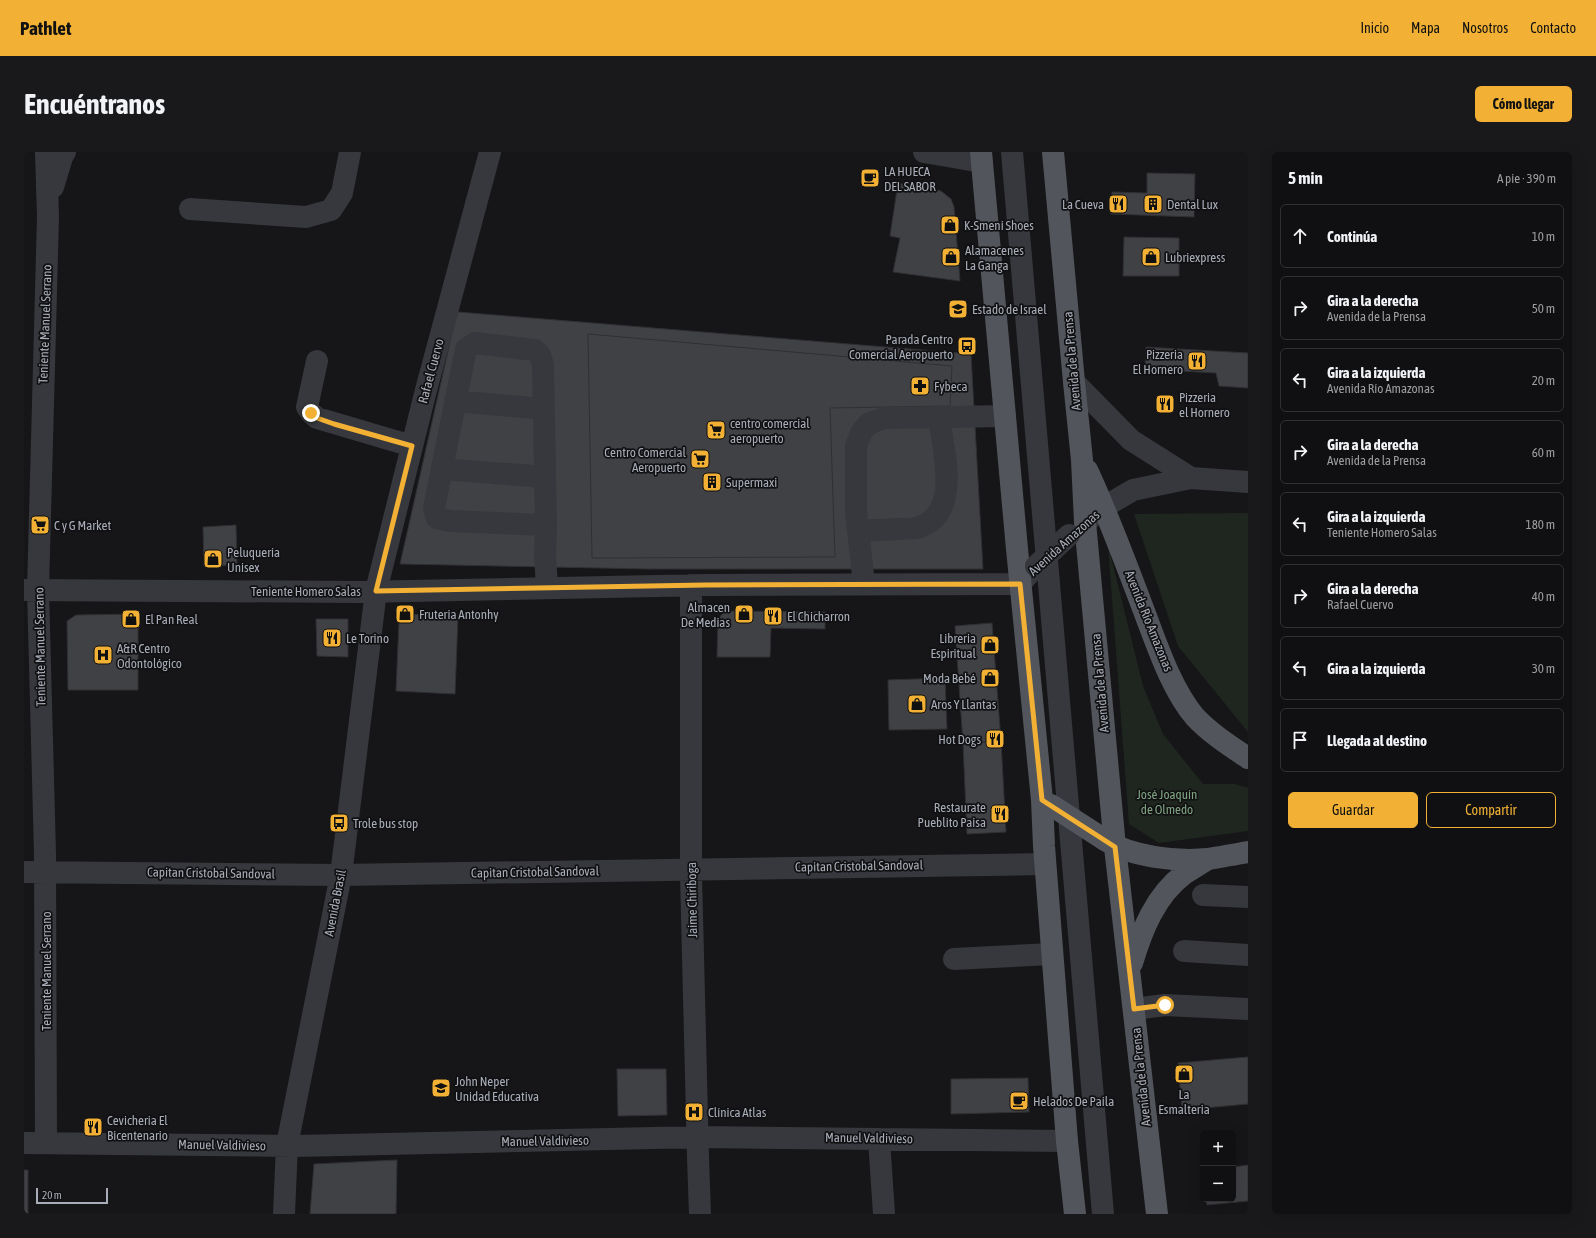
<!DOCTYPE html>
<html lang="es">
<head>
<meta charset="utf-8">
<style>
  :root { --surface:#101012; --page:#19191b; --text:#f1f3f6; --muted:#9c9d9f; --line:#303032; --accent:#f2b134 }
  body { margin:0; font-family:"Asap Condensed",sans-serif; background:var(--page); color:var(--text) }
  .controls { position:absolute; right:12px; bottom:12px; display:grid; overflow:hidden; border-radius:6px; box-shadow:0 4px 16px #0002 }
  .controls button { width:36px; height:36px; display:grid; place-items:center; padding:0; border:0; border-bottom:1px solid var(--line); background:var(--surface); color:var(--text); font:20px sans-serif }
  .scale { position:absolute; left:12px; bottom:10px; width:72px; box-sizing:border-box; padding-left:4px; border:2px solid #a8adb8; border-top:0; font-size:11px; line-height:14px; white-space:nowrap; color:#a8adb8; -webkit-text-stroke:3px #111113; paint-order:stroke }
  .stop { position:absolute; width:12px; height:12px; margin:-9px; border:3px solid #f2b134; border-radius:50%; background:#fff }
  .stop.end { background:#f2b134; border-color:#fff; box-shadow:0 1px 4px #0008 }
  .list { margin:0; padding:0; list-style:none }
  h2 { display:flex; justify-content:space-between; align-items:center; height:52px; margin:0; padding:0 16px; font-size:17px }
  h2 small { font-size:13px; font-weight:400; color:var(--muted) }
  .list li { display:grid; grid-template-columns:26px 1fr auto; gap:12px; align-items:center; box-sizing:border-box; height:64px; margin:0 8px 8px; padding:0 8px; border:1px solid var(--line); border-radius:6px }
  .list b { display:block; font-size:15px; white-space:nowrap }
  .list p { margin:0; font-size:13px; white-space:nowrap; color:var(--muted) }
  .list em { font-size:13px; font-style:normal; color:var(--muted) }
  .actions { display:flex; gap:8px; padding:12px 16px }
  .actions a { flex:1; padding:9px 0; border:1px solid var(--accent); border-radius:6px; text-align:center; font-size:14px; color:var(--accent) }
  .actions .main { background:var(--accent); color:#111 }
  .icon { flex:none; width:22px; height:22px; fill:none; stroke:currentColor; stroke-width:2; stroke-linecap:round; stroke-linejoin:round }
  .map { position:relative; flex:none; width:1224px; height:1062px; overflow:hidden; border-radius:6px }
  header { display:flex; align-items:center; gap:24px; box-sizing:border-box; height:56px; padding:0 20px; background:var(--accent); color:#111 }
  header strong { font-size:19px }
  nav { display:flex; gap:22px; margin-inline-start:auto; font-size:14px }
  .intro { display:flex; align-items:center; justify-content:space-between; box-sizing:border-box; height:96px; padding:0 24px }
  h1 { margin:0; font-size:28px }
  .button { padding:10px 18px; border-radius:6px; background:var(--accent); color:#111; font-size:14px; font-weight:700 }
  main { display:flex; gap:24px; padding:0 24px }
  aside { flex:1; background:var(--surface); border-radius:6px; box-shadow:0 4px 16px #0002 }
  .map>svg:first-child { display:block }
  .green { fill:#1e261f }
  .building { fill:#404145; stroke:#303034 }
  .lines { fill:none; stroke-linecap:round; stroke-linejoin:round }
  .minor { stroke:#37383d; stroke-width:22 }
  .major { stroke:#53555c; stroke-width:22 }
  .minor-bridge { stroke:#37383d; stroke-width:22 }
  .major-bridge { stroke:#53555c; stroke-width:22 }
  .route { stroke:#f2b134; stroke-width:5 }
  .labels { text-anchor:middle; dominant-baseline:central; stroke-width:3.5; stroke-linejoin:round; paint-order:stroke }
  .poi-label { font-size:13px; fill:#a8adb8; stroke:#111113; text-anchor:start }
  .street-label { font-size:13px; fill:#a8adb8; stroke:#111113 }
  .park-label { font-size:13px; fill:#7fa381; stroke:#111113 }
</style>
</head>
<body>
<header>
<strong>Pathlet</strong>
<nav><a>Inicio</a><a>Mapa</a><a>Nosotros</a><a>Contacto</a></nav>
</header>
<div class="intro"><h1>Encuéntranos</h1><a class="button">Cómo llegar</a></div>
<main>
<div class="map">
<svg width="1224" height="1062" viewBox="0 0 1224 1062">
  <rect width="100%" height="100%" fill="#161618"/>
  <path class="green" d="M1224,361v219l-70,-86 -44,-132z
    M1084,393l35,141 20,48 40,50h32l13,4v43l-89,12 -30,-19z"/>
  <path class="building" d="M1123,21l48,1 -1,43 -83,-3 1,-22 35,1z
    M874,31l43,8 10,8 3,8 6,74 -67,-9 7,-34 -10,-2z
    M1100,85l55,1v38h-56z
    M434,160l513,42 12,215h-335l-248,-5 55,-244z
    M564,182l364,32 -2,40 -120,2 5,149 -243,1z
    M1122,195l102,6v35l-29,-2 -3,-13 -71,-4z
    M212,373l1,40 -33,1 -1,-39z
    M701,459l100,1v17l-54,-1 -1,29h-53l1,-38z
    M114,462v76h-70l-1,-69 9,-6z
    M381,462l53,2 -3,78 -59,-3 3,-69z
    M292,467h32v38l-31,-1z
    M968,471l9,118 -38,2 -8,-117z
    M921,526l2,51 -58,1 -1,-50z
    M977,589l5,91 -39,2 -4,-91z
    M1224,905v47l-66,6 -4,-47z
    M593,917h49l1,46 -49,1z
    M1004,926l1,34 -78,2v-35z
    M373,1008l-1,54h-86l4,-50z
    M1224,1013v36l-41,4 -1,-6h27v-32z
    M0,1018h4v44h-4z"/>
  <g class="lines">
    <path class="minor" d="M22,0l2,65 -10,373 7,264 1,289
      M900,0l58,10
      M988,0l91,1062
      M29,35l9,-30 3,-5
      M166,57l116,8 25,-7 11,-17 8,-41
      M293,209l-10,46 4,6 6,5 95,28
      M1050,230l57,58 60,38
      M431,249l89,8
      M418,317l103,8
      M1065,367l15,-12 29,-17 58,-12 57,4
      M522,373l-96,-4 -13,-3 -3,-10 32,-159 9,-6 60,7 5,5 3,10 3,160 -1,30 2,33
      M834,379c13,-1 26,-1 40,-2 5,0 12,0 18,-1 47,-12 27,-77 23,-111
      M840,432l-8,-72v-66l5,-13 7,-9 16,-6 121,-2
      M667,433v290l7,282 2,57
      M0,438l336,2 345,-7 315,-1 12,-14
      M0,720l317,3 704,-11
      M1179,743l45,2
      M1160,799l64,4
      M930,807l98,-5
      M1110,857l31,-4 83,4
      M855,987l5,75
      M0,991l271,3 403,-9 369,4
      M260,1062l3,-69 54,-270 35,-284 50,-201 64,-238"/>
    <path class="major" d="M957,0l36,397 25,251 2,46 23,295 8,73
      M1029,0l21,230 8,78 3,62 30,325 42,367
      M1063,318c23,49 41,99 60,149 12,32 26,72 48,98 15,16 35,29 53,41
      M1081,688c27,17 72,22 103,19 13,-2 27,-5 40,-7
      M1108,811c10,-33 23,-67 52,-89 8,-5 16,-10 24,-15"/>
    <path class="minor-bridge" d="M1012,414l33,-31"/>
    <path class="major-bridge" d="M1027,653l54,35"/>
  </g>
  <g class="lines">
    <path class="route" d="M287,261l6,5 17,6 78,22 -36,145 329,-6 315,-1 22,216 73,47 19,162 31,-4"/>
  </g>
  <defs>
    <g id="cafe-square" transform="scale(1)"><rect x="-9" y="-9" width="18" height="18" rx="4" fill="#f2b134" stroke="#111113"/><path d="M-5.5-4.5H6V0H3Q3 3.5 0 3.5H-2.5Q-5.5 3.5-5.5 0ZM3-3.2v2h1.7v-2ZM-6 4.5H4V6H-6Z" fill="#111"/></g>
    <g id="restaurant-square" transform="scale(1)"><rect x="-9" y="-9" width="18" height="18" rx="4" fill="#f2b134" stroke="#111113"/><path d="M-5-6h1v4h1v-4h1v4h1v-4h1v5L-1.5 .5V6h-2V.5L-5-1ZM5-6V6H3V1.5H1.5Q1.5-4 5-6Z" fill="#111"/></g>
    <g id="building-square" transform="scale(1)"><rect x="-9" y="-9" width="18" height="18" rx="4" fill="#f2b134" stroke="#111113"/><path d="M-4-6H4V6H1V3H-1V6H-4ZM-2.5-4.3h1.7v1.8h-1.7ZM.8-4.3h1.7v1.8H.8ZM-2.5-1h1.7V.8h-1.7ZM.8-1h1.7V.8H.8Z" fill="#111"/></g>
    <g id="shop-square" transform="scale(1)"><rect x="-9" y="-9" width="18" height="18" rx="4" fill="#f2b134" stroke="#111113"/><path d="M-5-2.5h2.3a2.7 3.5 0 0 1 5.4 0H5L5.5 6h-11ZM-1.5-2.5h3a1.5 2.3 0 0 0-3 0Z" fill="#111"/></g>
    <g id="school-square" transform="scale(1)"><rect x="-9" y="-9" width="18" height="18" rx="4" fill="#f2b134" stroke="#111113"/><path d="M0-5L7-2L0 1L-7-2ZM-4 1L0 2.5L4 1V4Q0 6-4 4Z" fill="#111"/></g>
    <g id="bus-square" transform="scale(1)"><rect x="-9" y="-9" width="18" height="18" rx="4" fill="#f2b134" stroke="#111113"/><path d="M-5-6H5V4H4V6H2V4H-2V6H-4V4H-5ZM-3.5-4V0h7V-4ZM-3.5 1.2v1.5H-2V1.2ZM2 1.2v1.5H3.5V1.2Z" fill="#111"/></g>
    <g id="pharmacy-square" transform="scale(1)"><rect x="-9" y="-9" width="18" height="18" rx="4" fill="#f2b134" stroke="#111113"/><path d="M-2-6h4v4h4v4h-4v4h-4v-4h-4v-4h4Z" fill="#111"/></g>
    <g id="supermarket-square" transform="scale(1)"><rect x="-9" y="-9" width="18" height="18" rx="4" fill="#f2b134" stroke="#111113"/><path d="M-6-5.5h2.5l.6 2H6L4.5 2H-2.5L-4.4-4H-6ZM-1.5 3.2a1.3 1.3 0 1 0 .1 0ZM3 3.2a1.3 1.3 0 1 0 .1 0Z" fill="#111"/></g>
    <g id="hospital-square" transform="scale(1)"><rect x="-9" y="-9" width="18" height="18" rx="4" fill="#f2b134" stroke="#111113"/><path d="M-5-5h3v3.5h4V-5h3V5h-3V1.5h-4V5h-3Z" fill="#111"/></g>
  </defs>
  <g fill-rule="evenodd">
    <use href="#cafe-square" x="846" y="26"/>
    <use href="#restaurant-square" x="1094" y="52"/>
    <use href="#building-square" x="1129" y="52"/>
    <use href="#shop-square" x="926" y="73"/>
    <use href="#shop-square" x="927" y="105"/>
    <use href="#shop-square" x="1127" y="105"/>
    <use href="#school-square" x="934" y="157"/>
    <use href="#bus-square" x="943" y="194"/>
    <use href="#restaurant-square" x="1173" y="209"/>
    <use href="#pharmacy-square" x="896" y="234"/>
    <use href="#restaurant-square" x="1141" y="252"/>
    <use href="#supermarket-square" x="692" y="278"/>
    <use href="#supermarket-square" x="676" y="307"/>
    <use href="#building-square" x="688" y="330"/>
    <use href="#supermarket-square" x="16" y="373"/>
    <use href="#shop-square" x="189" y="407"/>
    <use href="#shop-square" x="381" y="462"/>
    <use href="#shop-square" x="720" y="462"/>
    <use href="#restaurant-square" x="749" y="464"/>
    <use href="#shop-square" x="107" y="467"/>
    <use href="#restaurant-square" x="308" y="486"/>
    <use href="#shop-square" x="966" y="493"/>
    <use href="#hospital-square" x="79" y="503"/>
    <use href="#shop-square" x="966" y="526"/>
    <use href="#shop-square" x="893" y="552"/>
    <use href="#restaurant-square" x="971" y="587"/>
    <use href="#restaurant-square" x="976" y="662"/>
    <use href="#bus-square" x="315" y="671"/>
    <use href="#shop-square" x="1160" y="922"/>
    <use href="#school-square" x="417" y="936"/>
    <use href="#cafe-square" x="995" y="949"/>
    <use href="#hospital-square" x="670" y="960"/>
    <use href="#restaurant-square" x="69" y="975"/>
  </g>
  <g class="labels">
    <g class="poi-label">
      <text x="860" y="19">LA HUECA<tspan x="860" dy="15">DEL SABOR</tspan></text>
      <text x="1080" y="52" text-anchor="end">La Cueva</text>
      <text x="1143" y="52">Dental Lux</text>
      <text x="940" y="73">K-Smeni Shoes</text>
      <text x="941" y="98">Alamacenes<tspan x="941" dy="15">La Ganga</tspan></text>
      <text x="1141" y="105">Lubriexpress</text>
      <text x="948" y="157">Estado de Israel</text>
      <text x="929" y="187" text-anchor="end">Parada Centro<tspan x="929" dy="15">Comercial Aeropuerto</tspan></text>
      <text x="1159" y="202" text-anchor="end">Pizzeria<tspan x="1159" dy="15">El Hornero</tspan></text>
      <text x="910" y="234">Fybeca</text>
      <text x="1155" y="245">Pizzeria<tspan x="1155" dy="15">el Hornero</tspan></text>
      <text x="706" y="271">centro comercial<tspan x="706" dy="15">aeropuerto</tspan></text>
      <text x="662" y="300" text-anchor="end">Centro Comercial<tspan x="662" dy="15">Aeropuerto</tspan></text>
      <text x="702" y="330">Supermaxi</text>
      <text x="30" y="373">C y G Market</text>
      <text x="203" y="400">Peluquería<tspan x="203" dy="15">Unisex</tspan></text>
      <text x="706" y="455" text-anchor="end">Almacen<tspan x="706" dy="15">De Medias</tspan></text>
      <text x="395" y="462">Fruteria Antonhy</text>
      <text x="763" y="464">El Chicharron</text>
      <text x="121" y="467">El Pan Real</text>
      <text x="322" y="486">Le Torino</text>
      <text x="952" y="486" text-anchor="end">Libreria<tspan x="952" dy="15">Espiritual</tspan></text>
      <text x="93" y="496">A&amp;R Centro<tspan x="93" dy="15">Odontológico</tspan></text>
      <text x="952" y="526" text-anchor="end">Moda Bebé</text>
      <text x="907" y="552">Aros Y Llantas</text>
      <text x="957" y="587" text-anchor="end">Hot Dogs</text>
      <text x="962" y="655" text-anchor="end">Restaurate<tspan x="962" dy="15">Pueblito Paisa</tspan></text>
      <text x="329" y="671">Trole bus stop</text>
      <text x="431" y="929">John Neper<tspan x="431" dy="15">Unidad Educativa</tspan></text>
      <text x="1160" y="942" text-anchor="middle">La<tspan x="1160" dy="15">Esmalteria</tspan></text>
      <text x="1009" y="949">Helados De Paila</text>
      <text x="684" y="960">Clínica Atlas</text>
      <text x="83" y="968">Cevicheria El<tspan x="83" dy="15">Bicentenario</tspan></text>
    </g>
    <g class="street-label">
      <text transform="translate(21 172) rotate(-88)">Teniente Manuel Serrano</text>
      <text transform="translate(1048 209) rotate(-95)">Avenida de la Prensa</text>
      <text transform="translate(407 219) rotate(-75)">Rafael Cuervo</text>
      <text transform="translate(1040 391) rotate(-42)">Avenida Amazonas</text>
      <text x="282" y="439">Teniente Homero Salas</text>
      <text transform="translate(1125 469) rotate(68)">Avenida Río Amazonas</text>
      <text transform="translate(16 495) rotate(-91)">Teniente Manuel Serrano</text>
      <text transform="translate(1076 531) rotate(-95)">Avenida de la Prensa</text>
      <text transform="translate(835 714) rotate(-1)">Capitan Cristobal Sandoval</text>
      <text transform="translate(511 720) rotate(-1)">Capitan Cristobal Sandoval</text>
      <text transform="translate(187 721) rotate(1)">Capitan Cristobal Sandoval</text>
      <text transform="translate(668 748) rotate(-91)">Jaime Chiriboga</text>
      <text transform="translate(311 751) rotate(-79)">Avenida Brasil</text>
      <text transform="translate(22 819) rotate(-90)">Teniente Manuel Serrano</text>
      <text transform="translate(1117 925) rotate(-96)">Avenida de la Prensa</text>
      <text transform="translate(845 986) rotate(1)">Manuel Valdivieso</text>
      <text transform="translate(521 989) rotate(-1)">Manuel Valdivieso</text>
      <text transform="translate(198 993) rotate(1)">Manuel Valdivieso</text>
    </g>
    <g class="park-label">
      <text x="1143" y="642">José Joaquín<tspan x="1143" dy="15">de Olmedo</tspan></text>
    </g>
  </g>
</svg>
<div class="controls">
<button>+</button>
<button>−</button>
</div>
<div class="scale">20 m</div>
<div class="stop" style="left:1141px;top:853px"></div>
<div class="stop end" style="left:287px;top:261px"></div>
</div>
<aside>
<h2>5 min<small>A pie · 390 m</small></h2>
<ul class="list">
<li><svg class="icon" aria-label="ahead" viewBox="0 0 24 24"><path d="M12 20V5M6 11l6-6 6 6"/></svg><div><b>Continúa</b></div><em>10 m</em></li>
<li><svg class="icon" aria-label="right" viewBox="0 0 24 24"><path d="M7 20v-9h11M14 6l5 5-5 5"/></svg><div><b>Gira a la derecha</b><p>Avenida de la Prensa</p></div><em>50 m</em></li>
<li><svg class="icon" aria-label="left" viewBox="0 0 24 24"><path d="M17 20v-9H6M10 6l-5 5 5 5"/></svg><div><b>Gira a la izquierda</b><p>Avenida Río Amazonas</p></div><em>20 m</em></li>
<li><svg class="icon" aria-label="right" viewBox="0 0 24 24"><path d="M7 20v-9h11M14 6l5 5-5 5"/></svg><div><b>Gira a la derecha</b><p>Avenida de la Prensa</p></div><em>60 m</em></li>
<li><svg class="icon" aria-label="left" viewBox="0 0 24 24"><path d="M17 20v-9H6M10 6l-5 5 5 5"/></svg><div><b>Gira a la izquierda</b><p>Teniente Homero Salas</p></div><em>180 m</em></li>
<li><svg class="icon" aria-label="right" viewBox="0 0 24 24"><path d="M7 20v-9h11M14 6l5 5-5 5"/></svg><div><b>Gira a la derecha</b><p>Rafael Cuervo</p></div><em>40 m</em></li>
<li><svg class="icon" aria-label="left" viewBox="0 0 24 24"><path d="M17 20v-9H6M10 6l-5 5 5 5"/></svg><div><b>Gira a la izquierda</b></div><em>30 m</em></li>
<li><svg class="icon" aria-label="arrive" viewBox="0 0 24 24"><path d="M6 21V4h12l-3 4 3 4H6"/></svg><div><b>Llegada al destino</b></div></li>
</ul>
<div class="actions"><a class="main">Guardar</a><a>Compartir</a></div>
</aside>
</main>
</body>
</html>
